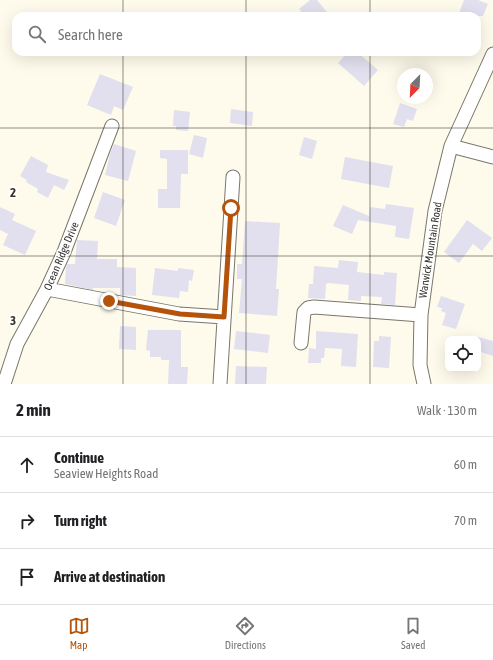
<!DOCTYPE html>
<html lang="en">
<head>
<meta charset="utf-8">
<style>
  :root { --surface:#fff; --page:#f6f6f6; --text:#202124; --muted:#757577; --line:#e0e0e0; --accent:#b45309 }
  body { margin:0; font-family:"Asap Condensed",sans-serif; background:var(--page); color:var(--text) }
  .controls { position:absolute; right:12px; bottom:12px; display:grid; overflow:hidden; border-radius:8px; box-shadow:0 4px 16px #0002 }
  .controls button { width:36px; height:36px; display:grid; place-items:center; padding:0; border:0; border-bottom:1px solid var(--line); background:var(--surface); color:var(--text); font:20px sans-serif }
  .compass { position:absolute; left:397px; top:68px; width:36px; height:36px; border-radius:50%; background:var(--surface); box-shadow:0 4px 16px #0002; rotate:204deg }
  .stop { position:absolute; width:12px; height:12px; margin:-9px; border:3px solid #b45309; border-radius:50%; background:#fff }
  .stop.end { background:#b45309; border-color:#fff; box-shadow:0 1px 4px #0008 }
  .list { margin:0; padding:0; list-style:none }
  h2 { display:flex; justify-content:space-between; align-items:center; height:52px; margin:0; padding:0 16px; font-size:17px }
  h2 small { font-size:13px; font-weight:400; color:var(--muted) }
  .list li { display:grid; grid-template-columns:26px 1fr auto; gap:12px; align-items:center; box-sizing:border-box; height:56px; padding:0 16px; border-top:1px solid var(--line) }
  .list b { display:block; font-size:15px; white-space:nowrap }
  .list p { margin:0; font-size:13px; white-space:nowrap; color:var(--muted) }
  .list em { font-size:13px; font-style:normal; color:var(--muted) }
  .icon { flex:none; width:22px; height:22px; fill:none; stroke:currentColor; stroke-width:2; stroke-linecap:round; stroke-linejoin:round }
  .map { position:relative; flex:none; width:493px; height:384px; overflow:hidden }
  .search { position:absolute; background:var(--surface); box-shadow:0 4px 16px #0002; left:12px; right:12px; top:12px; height:44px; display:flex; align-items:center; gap:10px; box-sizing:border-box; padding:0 14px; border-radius:12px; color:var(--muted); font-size:15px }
  .sheet { height:220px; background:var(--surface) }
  nav { display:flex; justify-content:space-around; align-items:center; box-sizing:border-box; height:56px; border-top:1px solid var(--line); background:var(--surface); font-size:11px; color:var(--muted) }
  nav a { display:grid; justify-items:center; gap:2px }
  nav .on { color:var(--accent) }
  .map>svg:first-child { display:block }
  .building { fill:#e2dfee }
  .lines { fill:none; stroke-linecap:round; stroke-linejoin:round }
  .street-casing { stroke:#79776a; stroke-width:15 }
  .street { stroke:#fff; stroke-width:13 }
  .route { stroke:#b45309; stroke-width:5 }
  .grid { fill:none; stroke:#35332e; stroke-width:1; stroke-opacity:0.55 }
  .labels { text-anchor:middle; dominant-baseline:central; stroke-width:3.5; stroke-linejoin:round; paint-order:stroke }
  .street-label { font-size:11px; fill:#35332e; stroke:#fff }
  .grid-label { font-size:13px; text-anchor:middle; font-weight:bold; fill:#35332e; stroke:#fff; stroke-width:3.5; stroke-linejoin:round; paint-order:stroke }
</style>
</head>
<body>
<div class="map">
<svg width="493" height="384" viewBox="0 0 493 384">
  <rect width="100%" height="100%" fill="#fefbec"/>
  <path class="building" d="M310,0h7l13,16h-25l-6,-7z
    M464,0h14l10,4 -5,12h-25z
    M348,52h9l21,18 -14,16 -26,-23z
    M100,74l33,13 -10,23 -9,-4 -3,9 -24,-10z
    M400,103l17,6 -4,12 -6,-2 -3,8 -11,-3z
    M231,109l22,3 -1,14 -22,-3z
    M174,110l16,2 -2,19 -12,-1v-4h-3z
    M194,135l13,3 -4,20 -14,-4z
    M304,137l13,4 -5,18 -13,-4z
    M114,144l22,7 -8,30 -23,-6 5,-21z
    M160,150h28v24h-7l-1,34h-22v-19h9v-30l-7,-1z
    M31,156l17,9 -2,7 23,8 -5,10 -10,-5 -6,13 -11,-6 1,-3 -12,-7 1,-2 -7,-4z
    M345,157l48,9 -4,22 -48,-9z
    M103,192l22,8 -9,26 -22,-8z
    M386,204l28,4 -5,31 -14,-2 1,-11 -38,-6 -6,14 -19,-8 10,-21 26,11 1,-9 15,2z
    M0,207l15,7 -3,6 24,11 -11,24 -22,-10 5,-11 -8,-4z
    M467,220l25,18 -10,13 -9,-7 -14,19 -15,-11z
    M245,221l35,2 -4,66h3l-2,27 -38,-3 3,-34h-5v-15h5z
    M77,240l21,1 -1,18h20v8l19,1v28l-16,-1v-7h-27v2l-28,-6 1,-17 1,-3h8z
    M339,260l19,2 -1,10 27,3v-3l13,1 -2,32 -14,-1 1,-7 -21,-1v5l-13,-1 1,-15 -21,-2 -2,1 -1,15 -17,-1 1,-14h4l1,-18 24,2z
    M155,268l23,3v-3l16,2 -2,11 -3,-1 -1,12 -8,-1 -1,7 -27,-3z
    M441,296l24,8 -9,25 -14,-4 4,-12 -5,-2 1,-3 -5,-1z
    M120,326l16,1v23l-17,-1z
    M148,330h33v37h7l-1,17h-19l1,-24h-8v-3h-11v-6l-4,-1z
    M236,331l34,4 -2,18 -34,-4z
    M316,331l42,3 -2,33 -15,-1 1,-17 -17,-1 -1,10h-3v5h-13l1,-15 7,1z
    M379,336l12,1 -2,31 -16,-1 1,-26h5z
    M478,337l15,4v15l-15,-5z
    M236,366l31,1 -1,17h-31z"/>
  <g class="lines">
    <g class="street-casing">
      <path id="street" d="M451,146l42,11
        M47,289l132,25 45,3
        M301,343l3,-31 4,-4 6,-1 107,8
        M4,384l13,-40 30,-55 17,-37 48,-126
        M220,384l13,-207
        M424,384l-4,-19 1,-50 14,-104 16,-65 42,-92"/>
    </g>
    <use href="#street" class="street"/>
  </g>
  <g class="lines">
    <path class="route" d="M109,301l71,13 44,3 7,-109"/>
  </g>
  <path class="grid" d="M123,0v16M246,0v16M370,0v16M123,52v332M246,52v332M370,52v332M0,128h493M0,256h493"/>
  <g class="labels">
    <g class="street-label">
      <text transform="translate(430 250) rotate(-81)">Warwick Mountain Road</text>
      <text transform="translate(61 256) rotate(-67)">Ocean Ridge Drive</text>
    </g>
  </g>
  <g class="grid-label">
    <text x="13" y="197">2</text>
    <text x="13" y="325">3</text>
  </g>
</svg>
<div class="controls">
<button><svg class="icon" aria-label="locate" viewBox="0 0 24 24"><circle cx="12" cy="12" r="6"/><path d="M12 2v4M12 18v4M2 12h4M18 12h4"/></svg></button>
</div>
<svg class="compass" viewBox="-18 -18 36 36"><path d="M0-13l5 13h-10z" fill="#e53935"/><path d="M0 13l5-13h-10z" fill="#757577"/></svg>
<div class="stop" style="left:231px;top:208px"></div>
<div class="stop end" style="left:109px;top:301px"></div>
<div class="search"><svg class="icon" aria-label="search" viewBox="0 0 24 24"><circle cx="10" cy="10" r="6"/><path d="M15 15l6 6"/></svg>Search here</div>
</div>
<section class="sheet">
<h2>2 min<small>Walk · 130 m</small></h2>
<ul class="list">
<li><svg class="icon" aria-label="ahead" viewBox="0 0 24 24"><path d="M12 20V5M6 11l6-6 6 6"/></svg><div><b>Continue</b><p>Seaview Heights Road</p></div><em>60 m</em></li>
<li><svg class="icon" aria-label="right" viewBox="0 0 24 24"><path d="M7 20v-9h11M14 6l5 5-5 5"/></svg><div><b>Turn right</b></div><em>70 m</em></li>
<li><svg class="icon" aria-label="arrive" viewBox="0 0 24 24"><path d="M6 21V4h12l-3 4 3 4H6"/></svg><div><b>Arrive at destination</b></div></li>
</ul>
</section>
<nav>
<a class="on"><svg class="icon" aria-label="map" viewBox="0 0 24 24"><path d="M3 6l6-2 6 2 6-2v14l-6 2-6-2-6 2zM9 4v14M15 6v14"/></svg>Map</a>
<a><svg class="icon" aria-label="directions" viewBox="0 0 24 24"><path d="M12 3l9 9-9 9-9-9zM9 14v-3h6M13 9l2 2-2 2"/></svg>Directions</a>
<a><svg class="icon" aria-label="saved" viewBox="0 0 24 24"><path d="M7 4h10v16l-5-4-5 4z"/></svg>Saved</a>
</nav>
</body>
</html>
